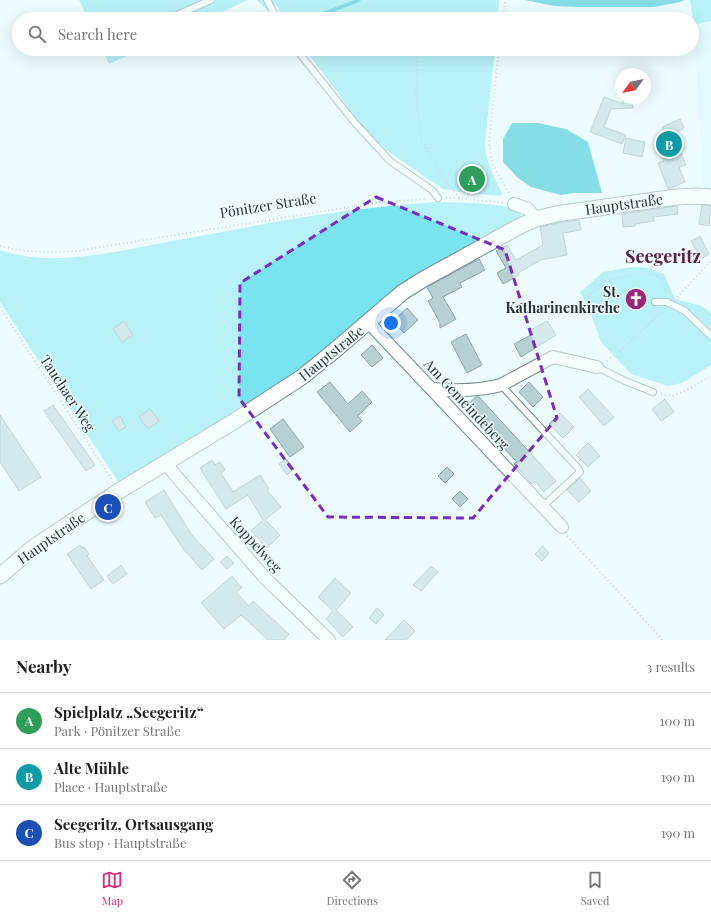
<!DOCTYPE html>
<html lang="en">
<head>
<meta charset="utf-8">
<style>
  :root { --surface:#fff; --page:#f6f6f6; --text:#202124; --muted:#757577; --line:#e0e0e0; --accent:#db2777 }
  body { margin:0; font-family:"Playfair Display",serif; background:var(--page); color:var(--text) }
  .compass { position:absolute; left:615px; top:68px; width:36px; height:36px; border-radius:50%; background:var(--surface); box-shadow:0 4px 16px #0002; rotate:237deg }
  .you { position:absolute; left:391px; top:323px; width:14px; height:14px; margin:-10px; border:3px solid #fff; border-radius:50%; background:#1a73e8; box-shadow:0 0 0 6px #1a73e833 }
  .badge { display:grid; place-items:center; width:26px; height:26px; border-radius:50%; background:var(--accent); color:#fff; font-size:13px; font-weight:700 }
  .pin { position:absolute; translate:-50% -50%; border:2px solid #fff; box-shadow:0 1px 4px #0006 }
  .list { margin:0; padding:0; list-style:none }
  h2 { display:flex; justify-content:space-between; align-items:center; height:52px; margin:0; padding:0 16px; font-size:17px }
  h2 small { font-size:13px; font-weight:400; color:var(--muted) }
  .list li { display:grid; grid-template-columns:26px 1fr auto; gap:12px; align-items:center; box-sizing:border-box; height:56px; padding:0 16px; border-top:1px solid var(--line) }
  .list b { display:block; font-size:15px; white-space:nowrap }
  .list p { margin:0; font-size:13px; white-space:nowrap; color:var(--muted) }
  .list em { font-size:13px; font-style:normal; color:var(--muted) }
  .icon { flex:none; width:22px; height:22px; fill:none; stroke:currentColor; stroke-width:2; stroke-linecap:round; stroke-linejoin:round }
  .map { position:relative; flex:none; width:711px; height:640px; overflow:hidden }
  .search { position:absolute; background:var(--surface); box-shadow:0 4px 16px #0002; left:12px; right:12px; top:12px; height:44px; display:flex; align-items:center; gap:10px; box-sizing:border-box; padding:0 14px; border-radius:22px; color:var(--muted); font-size:15px }
  .sheet { height:220px; background:var(--surface) }
  nav { display:flex; justify-content:space-around; align-items:center; box-sizing:border-box; height:56px; border-top:1px solid var(--line); background:var(--surface); font-size:11px; color:var(--muted) }
  nav a { display:grid; justify-items:center; gap:2px }
  nav .on { color:var(--accent) }
  .map>svg:first-child { display:block }
  .built { fill:#d4f9fd }
  .green { fill:#79e4f0 }
  .water { fill:#07b9c8 }
  .lines { fill:none; stroke-linecap:round; stroke-linejoin:round }
  .stream { stroke:#07b9c8; stroke-width:3.5 }
  .building { fill:#b7d0d3; stroke:#8ca5a8 }
  .service-casing { stroke:#748c8f; stroke-width:8 }
  .minor-casing { stroke:#748c8f; stroke-width:14 }
  .tertiary-casing { stroke:#748c8f; stroke-width:17 }
  .path { stroke:#a2b0b2; stroke-width:2; stroke-dasharray:1 3; stroke-linecap:butt }
  .service { stroke:#fff; stroke-width:6 }
  .minor { stroke:#fff; stroke-width:12 }
  .tertiary { stroke:#fff; stroke-width:15 }
  .marked { fill:none; stroke:#7b2cbf; stroke-width:3; stroke-dasharray:8 5; stroke-linejoin:round }
  .labels { text-anchor:middle; dominant-baseline:central; stroke-width:3; stroke-linejoin:round; paint-order:stroke }
  .street-label { font-size:14px; fill:#283233; stroke:#edfdff }
  .poi-label { font-size:14px; font-weight:bold; fill:#283233; stroke:#edfdff; text-anchor:end }
  .district-label { font-size:18px; font-weight:bold; fill:#591e46; stroke:#edfdff }
</style>
</head>
<body>
<div class="map">
<svg width="711" height="640" viewBox="0 0 711 640">
  <rect width="100%" height="100%" fill="#edfdff"/>
  <path class="built" d="M711,21v169h-8l-9,-165z"/>
  <path class="green" d="M79,0h169l-42,19h-118z
    M257,0h242l-1,19h-213l-9,-14 -8,6z
    M690,0h21v21l-17,4z
    M102,49h40l-33,15z
    M304,49h191l-10,93 1,13 5,15 11,24 -2,2 -33,-3 -24,-4 -57,-39 -29,-30 -29,-41z
    M436,202c25,1 61,0 84,9 1,4 1,6 -3,10l-212,146 -57,38 -129,78 -119,-181v-52c49,17 102,4 152,-5 36,-7 72,-13 107,-20 58,-11 118,-19 177,-23z
    M632,267l17,1 15,6 11,25 27,7 9,7v52l-29,18 -14,3 -37,-12 -30,-32 -10,-28 -11,-22 23,-20z"/>
  <path class="water" d="M525,0h160l-5,2 -26,5h-76l-24,-1z
    M512,123h26l28,6 22,13 14,51h-28l-13,2 -30,-8 -13,-9 -15,-16v-23z"/>
  <g class="lines">
    <path class="stream" d="M310,19l49,-19"/>
  </g>
  <path class="building" d="M604,97l19,7 -1,-5 10,-1 1,10 -22,1 -7,18 22,8 -4,9 -32,-12z
    M680,119l4,9 -7,4 7,15 -5,2 7,16 -7,2 6,15 -17,7 -10,-26 6,-2 -9,-20 11,-5 -4,-9z
    M626,138l19,4 -3,15 -19,-4z
    M702,205l9,1 -2,20 -10,-2z
    M677,206l1,8 -25,3 1,4 -19,3v2l-12,1 -1,-13z
    M579,220l2,10 -18,3 4,22 -26,5 -23,13 1,2 -16,9 -6,-11 9,-5 -10,-17 11,-6 9,15 27,-15 -3,-18 18,-4z
    M700,236l9,18 -8,5 -10,-18z
    M479,259l6,11 -25,13 2,4 -19,10 13,22 -16,9v-5l-12,-22 5,-3 -6,-11z
    M407,308l11,12 -14,13 -11,-12z
    M124,321l9,14 -11,7 -9,-13z
    M547,321l9,14 -35,22 -7,-13 17,-9 -2,-4z
    M466,334l16,31 -15,8 -16,-31z
    M372,345l11,13 -11,9 -11,-12z
    M330,382l18,22 14,-13 10,11 -14,14 4,5 -12,11 -33,-40z
    M529,382l14,15 -10,10 -14,-15z
    M588,389l26,28 -10,9 -25,-29z
    M476,397h3l77,84 -12,11 -9,-11 -3,3 -1,-1 -17,-19 3,-2 -25,-26 -1,1 -9,-9 2,-1 -18,-21z
    M665,399l9,13 -13,9 -9,-12z
    M53,405l42,60 -9,6 -42,-60z
    M150,409l9,12 -11,8 -9,-12z
    M560,413l14,14 -11,11 -14,-14z
    M0,415l41,62 -22,14 -19,-29z
    M120,416l6,11 -7,4 -7,-10z
    M283,419l21,28 -14,10 -20,-28z
    M588,443l12,13 -12,11 -12,-12z
    M286,459l8,10 -7,6 -8,-11z
    M212,460l3,5 5,-3 5,8 -4,3 12,19 27,-17 9,14 -2,1 14,17 -16,13 15,15 -13,13 -16,-17 12,-11 -15,-25 -22,14 -26,-41z
    M447,467l7,7 -9,9 -7,-7z
    M580,478l11,13 -12,11 -12,-12z
    M164,490l27,44 23,25 -12,11 -18,-20 -23,-35 -6,3 -10,-16z
    M460,491l8,8 -8,8 -8,-8z
    M80,545l2,3 2,-1 5,7 -2,2 17,24 -13,9 -24,-35z
    M543,546l6,7 -7,8 -7,-7z
    M227,556l7,7 -7,6 -7,-7z
    M121,565l6,9 -14,10 -6,-8z
    M431,566l7,6 -17,19 -8,-6z
    M232,576l10,12 -6,4 13,14 4,-5 36,33 -5,6h-16l-27,-25 -17,14 -23,-26z
    M335,578l16,15 -15,17 17,17 -10,10 -17,-18 7,-8 -15,-14z
    M377,608l7,7 -8,9 -7,-6z
    M404,620l11,11 -9,9h-21z"/>
  <g class="lines">
    <g class="service-casing">
      <path id="service" d="M267,0l10,19
        M168,19l43,-19
        M296,49l59,74 35,38 42,29 6,8
        M655,302h12l18,9 26,25
        M597,367l28,14 28,11
        M501,385l77,83 2,4 -38,35"/>
    </g>
    <g class="minor-casing">
      <path id="minor" d="M514,204l14,5 8,10
        M368,322l194,205
        M432,389c23,2 47,2 69,-4l52,-28 44,10
        M165,462l11,14 89,102 64,62"/>
    </g>
    <g class="tertiary-casing">
      <path id="tertiary" d="M0,576l35,-30 84,-55 114,-69 69,-45 32,-26 69,-59 19,-12 98,-54 16,-7 20,-5 120,-17 20,-1 15,1"/>
    </g>
    <path class="path" d="M503,19l2,-19
      M417,49l-1,49 6,43 20,35 10,13 8,9
      M499,49l-10,94 4,22 16,29
      M446,198h14l43,5
      M0,246c25,7 50,6 76,5l305,-49 46,-3
      M677,297l34,-36
      M584,299l22,-18 29,-8 15,1 11,4 4,7 1,8
      M0,307l112,173
      M607,361l7,-5 49,-45
      M661,394l11,2 13,-5 26,-15
      M567,536l96,104"/>
    <use href="#service" class="service"/>
    <use href="#minor" class="minor"/>
    <use href="#tertiary" class="tertiary"/>
  </g>
  <path d="M0 0H711V640H0ZM376,197l129,53 52,168 -84,100 -145,-1 -89,-119 1,-115z" fill="#edfdff" fill-opacity=".55" fill-rule="evenodd"/>
  <path class="marked" d="M376,197l129,53 52,168 -84,100 -145,-1 -89,-119 1,-115z"/>
  <defs>
    <g id="church-disc" transform="scale(1.15)"><circle r="9.5" fill="#9f257c" stroke="#edfdff"/><path d="M-1.2-6h2.4v3.5h3.3v2.4h-3.3V6h-2.4V-.1h-3.3v-2.4h3.3Z" fill="#fff"/></g>
  </defs>
  <g fill-rule="evenodd">
    <use href="#church-disc" x="636" y="299"/>
  </g>
  <g class="labels">
    <g class="street-label">
      <text transform="translate(624 204) rotate(-8)">Hauptstraße</text>
      <text transform="translate(268 205) rotate(-9)">Pönitzer Straße</text>
      <text transform="translate(331 353) rotate(-39)">Hauptstraße</text>
      <text transform="translate(68 393) rotate(57)">Tauchaer Weg</text>
      <text transform="translate(467 404) rotate(47)">Am Gemeindeberg</text>
      <text transform="translate(51 538) rotate(-35)">Hauptstraße</text>
      <text transform="translate(256 544) rotate(48)">Koppelweg</text>
    </g>
    <g class="poi-label">
      <text x="620" y="291">St.<tspan x="620" dy="16">Katharinenkirche</tspan></text>
    </g>
    <g class="district-label">
      <text x="663" y="256">Seegeritz</text>
    </g>
  </g>
</svg>
<svg class="compass" viewBox="-18 -18 36 36"><path d="M0-13l5 13h-10z" fill="#e53935"/><path d="M0 13l5-13h-10z" fill="#757577"/></svg>
<div class="you"></div>
<div class="pin badge" style="left:472px;top:179px;background:#2e9e5b">A</div>
<div class="pin badge" style="left:669px;top:144px;background:#0f9aa8">B</div>
<div class="pin badge" style="left:108px;top:507px;background:#1a4fb4">C</div>
<div class="search"><svg class="icon" aria-label="search" viewBox="0 0 24 24"><circle cx="10" cy="10" r="6"/><path d="M15 15l6 6"/></svg>Search here</div>
</div>
<section class="sheet">
<h2>Nearby<small>3 results</small></h2>
<ul class="list">
<li><span class="badge" style="background:#2e9e5b">A</span><div><b>Spielplatz „Seegeritz“</b><p>Park · Pönitzer Straße</p></div><em>100 m</em></li>
<li><span class="badge" style="background:#0f9aa8">B</span><div><b>Alte Mühle</b><p>Place · Hauptstraße</p></div><em>190 m</em></li>
<li><span class="badge" style="background:#1a4fb4">C</span><div><b>Seegeritz, Ortsausgang</b><p>Bus stop · Hauptstraße</p></div><em>190 m</em></li>
</ul>
</section>
<nav>
<a class="on"><svg class="icon" aria-label="map" viewBox="0 0 24 24"><path d="M3 6l6-2 6 2 6-2v14l-6 2-6-2-6 2zM9 4v14M15 6v14"/></svg>Map</a>
<a><svg class="icon" aria-label="directions" viewBox="0 0 24 24"><path d="M12 3l9 9-9 9-9-9zM9 14v-3h6M13 9l2 2-2 2"/></svg>Directions</a>
<a><svg class="icon" aria-label="saved" viewBox="0 0 24 24"><path d="M7 4h10v16l-5-4-5 4z"/></svg>Saved</a>
</nav>
</body>
</html>
